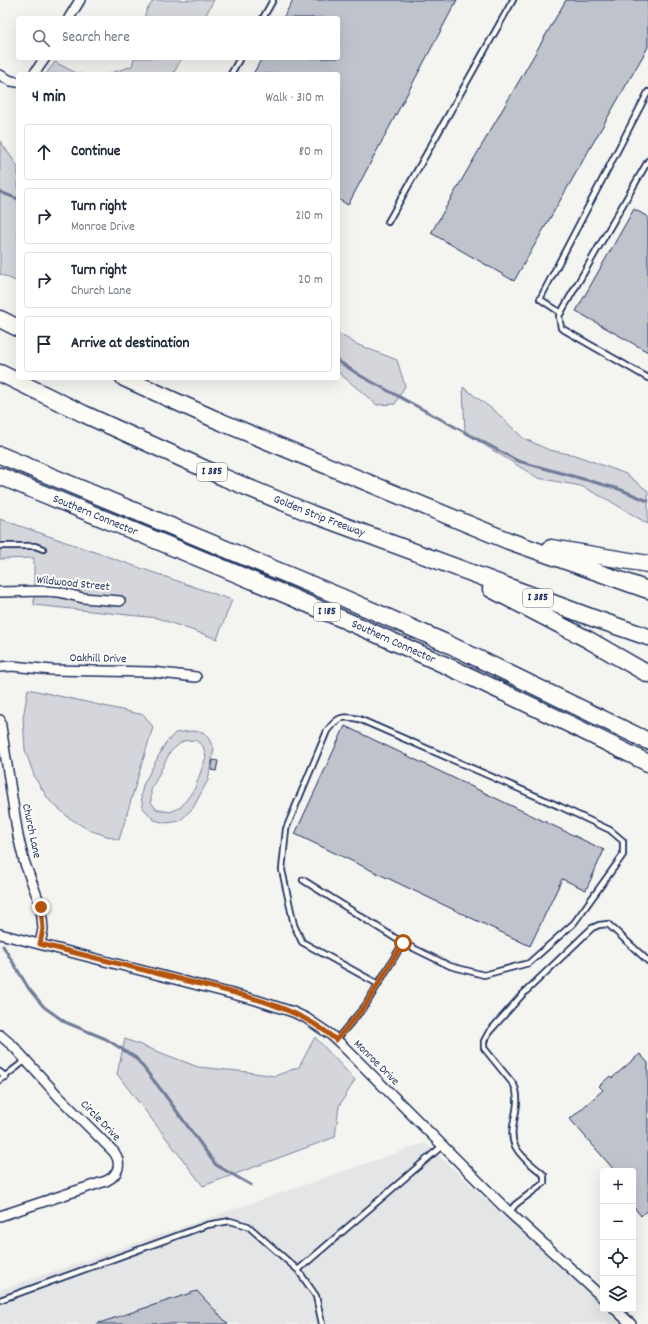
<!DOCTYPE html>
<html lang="en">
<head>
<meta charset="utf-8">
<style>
  :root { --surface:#fff; --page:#f6f6f7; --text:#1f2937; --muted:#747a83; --line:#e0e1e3 }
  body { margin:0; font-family:Dekko,sans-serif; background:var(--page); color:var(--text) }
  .controls { position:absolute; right:12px; bottom:12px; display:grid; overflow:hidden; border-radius:4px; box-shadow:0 4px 16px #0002 }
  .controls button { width:36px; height:36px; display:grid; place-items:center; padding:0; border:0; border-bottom:1px solid var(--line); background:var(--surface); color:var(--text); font:20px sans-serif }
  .stop { position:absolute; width:12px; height:12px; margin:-9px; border:3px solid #b45309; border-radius:50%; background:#fff }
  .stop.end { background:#b45309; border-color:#fff; box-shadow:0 1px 4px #0008 }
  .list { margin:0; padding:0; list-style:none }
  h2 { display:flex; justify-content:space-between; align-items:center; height:52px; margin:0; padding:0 16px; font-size:17px }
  h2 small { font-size:13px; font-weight:400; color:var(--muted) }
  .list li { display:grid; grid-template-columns:26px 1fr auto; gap:12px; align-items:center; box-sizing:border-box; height:56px; margin:0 8px 8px; padding:0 8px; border:1px solid var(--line); border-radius:4px }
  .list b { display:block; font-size:15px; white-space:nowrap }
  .list p { margin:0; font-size:13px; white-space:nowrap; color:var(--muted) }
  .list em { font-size:13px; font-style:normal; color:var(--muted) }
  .icon { flex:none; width:22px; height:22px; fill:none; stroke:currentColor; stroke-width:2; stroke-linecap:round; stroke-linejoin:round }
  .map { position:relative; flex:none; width:648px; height:1324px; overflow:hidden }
  .search { position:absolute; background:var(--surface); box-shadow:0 4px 16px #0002; left:16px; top:16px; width:324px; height:44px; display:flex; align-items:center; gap:10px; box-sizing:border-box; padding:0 14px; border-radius:4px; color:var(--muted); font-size:15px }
  .panel { position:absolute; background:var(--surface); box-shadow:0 4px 16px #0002; left:16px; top:72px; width:324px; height:308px; border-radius:4px }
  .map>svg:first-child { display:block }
  .built { fill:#e4e5e6 }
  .green { fill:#d4d6db; stroke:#78829c; fill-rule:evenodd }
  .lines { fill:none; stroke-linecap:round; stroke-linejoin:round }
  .stream { stroke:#717c98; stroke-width:3 }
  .building { fill:#bfc3cc; stroke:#1b2f5e }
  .lane-casing { stroke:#1b2f5e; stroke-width:8 }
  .street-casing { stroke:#1b2f5e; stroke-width:12 }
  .highway-casing { stroke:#1b2f5e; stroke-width:19 }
  .lane { stroke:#fdfcf7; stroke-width:4.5 }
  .street { stroke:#fdfcf7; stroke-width:9 }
  .highway { stroke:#fdfcf7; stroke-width:16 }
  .route { stroke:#b45309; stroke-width:5 }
  .labels { text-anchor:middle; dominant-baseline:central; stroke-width:4; stroke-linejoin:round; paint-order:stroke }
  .shield { fill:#fdfcf7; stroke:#5f6c8c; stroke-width:1 }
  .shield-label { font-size:11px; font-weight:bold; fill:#1b2f5e }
  .street-label { font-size:12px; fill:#1b2f5e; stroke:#fdfcf7 }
</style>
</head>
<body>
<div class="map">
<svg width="648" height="1324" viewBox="0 0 648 1324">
  <rect width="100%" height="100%" fill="#f4f4f1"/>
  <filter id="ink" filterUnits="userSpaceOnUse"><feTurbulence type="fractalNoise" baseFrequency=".025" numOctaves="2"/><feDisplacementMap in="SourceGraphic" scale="8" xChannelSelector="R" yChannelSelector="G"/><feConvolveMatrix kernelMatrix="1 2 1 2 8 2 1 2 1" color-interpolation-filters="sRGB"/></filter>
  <g filter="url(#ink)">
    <path class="built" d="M425,1143l178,164v2h2l16,15h-621v-34z"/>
    <path class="green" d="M154,0h60l-10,18h-60l3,-9z
      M134,58h48l-9,16h-65l24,-8z
      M55,62l23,12h4h-36z
      M0,141l18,26v115l-18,-8z
      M338,333l18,11 41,16 8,26 -10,18 -18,1 -39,-33z
      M463,387l33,25 27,26 26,12 26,5 51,19 22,17v33l-38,-23 -29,-15 -43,-8 -73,-45z
      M0,519l232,81 -15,39 -60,-21 -123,-13v-47l-34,1z
      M28,689l116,26 9,12 -34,113 -30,-10 -21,-13 -19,-17 -14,-22 -10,-28 -2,-32z
      M191,731l12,1 6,7 5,10 -6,31 -15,28 -13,13 -14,2 -12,-3 -11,-12 -2,-12 2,-11 22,-41 10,-11zM195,740l8,6 3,11 -11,31 -14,19 -11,5 -14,-3 -5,-7v-12l19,-38 13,-11z
      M315,1037l40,43 -16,26 -4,31 -132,49 -86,-112 8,-35 73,28 50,5 27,4 24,-9z"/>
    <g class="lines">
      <path class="stream" d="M0,192l18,7
        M338,361l23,15 157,85 101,28 29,12
        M3,946l26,43 15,18 21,15 41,17 30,19 26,33 54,74 35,20"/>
    </g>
    <path class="building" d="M293,0h164l-109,205 -10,-6v-125h-85l9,-16h76v-40h-55z
      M566,0h82v47l-134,234 -83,-48z
      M634,209l14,8v135l-72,-41z
      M345,726l259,124 -18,40 -24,-11 -32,67 -235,-112z
      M213,760l5,1 -2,10 -5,-1z
      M640,1054l8,9v150l-2,-2 -5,5 -8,-10v-35h-18l-45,-52 33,-29 -4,-4 11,-10 2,2z
      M197,1291l31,33h-132z"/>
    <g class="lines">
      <g class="lane-casing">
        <path id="lane" d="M263,18l10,-18
          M231,74l9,-16
          M648,161l-89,155 2,12 87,50
          M388,222l125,-222
          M561,313l-21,-14 108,-207
          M0,546h35l8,3
          M303,880l100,63 47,23 34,9 45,-12 45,-40 49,-68v-14l-13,-11 -49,-23 -202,-88c-17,-3 -21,-3 -32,12l-41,98 -4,41 12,55 8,17 76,42
          M336,1040l29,-34 38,-63
          M0,1072l6,5
          M0,1080l26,-20
          M509,1212l7,-8 28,-21v-8c-10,-9 -23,-17 -29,-29 -9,-18 9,-40 -1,-61l-30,-37v-7l5,-9 33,-37 70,-67 7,-3 9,-1 40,37
          M298,1270l144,-124
          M0,1300l207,-75 23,-4 18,5 50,44 18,26 6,28"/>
      </g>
      <g class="street-casing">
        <path id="street" d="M69,18l11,-18
          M34,74l11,-16
          M0,75l11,6 7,1
          M0,592l43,-1 16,1 24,6 37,3
          M0,667l12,-1 40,4 100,2 44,5
          M0,720l18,116 6,25 17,46 2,22 -3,15
          M0,934l256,66 37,12 13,6 25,17 10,9 168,168 94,86
          M0,1035l14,12 45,50 55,55c8,11 5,23 -8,29l-106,35
          M615,1309l16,15"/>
      </g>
      <g class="highway-casing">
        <g id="highway">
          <path d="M0,319l18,9"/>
          <path id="s1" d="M0,373l84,41 141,64 87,36 281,104 55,19"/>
          <path d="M124,378l95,43 290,120 139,49"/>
          <path d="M0,455l341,142 103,45 204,99"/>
          <path id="s2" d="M0,476c132,55 264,107 394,166 86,38 170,79 254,121"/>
          <path d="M551,548l97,16"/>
          <path d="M491,589l96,50 61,35"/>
        </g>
      </g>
      <use href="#lane" class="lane"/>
      <use href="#street" class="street"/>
      <use href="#highway" class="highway"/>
    </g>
  </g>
  <g class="lines" filter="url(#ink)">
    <path class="route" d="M41,907l2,22 -3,15c47,12 93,23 139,35 51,13 118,25 157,61l29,-34 38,-63"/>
  </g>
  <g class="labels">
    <g class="shield">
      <rect x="197" y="463" width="30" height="18" rx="3"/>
      <rect x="523" y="589" width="30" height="18" rx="3"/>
      <rect x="314" y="603" width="26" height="18" rx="3"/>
    </g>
    <g class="shield-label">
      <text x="212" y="472">I 385</text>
      <text x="538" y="598">I 385</text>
      <text x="327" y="612">I 185</text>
    </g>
    <g class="street-label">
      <text stroke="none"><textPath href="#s2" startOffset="103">Southern Connector</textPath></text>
      <text stroke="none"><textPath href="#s1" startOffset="350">Golden Strip Freeway</textPath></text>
      <text transform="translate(73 584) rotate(6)">Wildwood Street</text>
      <text stroke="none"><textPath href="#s2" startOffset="427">Southern Connector</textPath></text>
      <text transform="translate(98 659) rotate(1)">Oakhill Drive</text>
      <text transform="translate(31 831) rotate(78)">Church Lane</text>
      <text transform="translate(376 1063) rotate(45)">Monroe Drive</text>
      <text transform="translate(100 1121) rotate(46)">Circle Drive</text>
    </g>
  </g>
</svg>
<div class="controls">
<button>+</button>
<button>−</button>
<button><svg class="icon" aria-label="locate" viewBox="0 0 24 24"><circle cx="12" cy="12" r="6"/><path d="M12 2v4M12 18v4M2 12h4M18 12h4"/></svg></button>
<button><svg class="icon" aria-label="layers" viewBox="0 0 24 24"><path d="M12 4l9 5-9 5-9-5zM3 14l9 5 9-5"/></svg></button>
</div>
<div class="stop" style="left:403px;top:943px"></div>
<div class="stop end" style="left:41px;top:907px"></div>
<div class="search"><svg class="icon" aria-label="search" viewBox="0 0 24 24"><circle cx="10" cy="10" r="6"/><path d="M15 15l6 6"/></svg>Search here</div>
<section class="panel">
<h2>4 min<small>Walk · 310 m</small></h2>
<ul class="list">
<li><svg class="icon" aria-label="ahead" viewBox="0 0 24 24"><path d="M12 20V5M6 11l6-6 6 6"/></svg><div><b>Continue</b></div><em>80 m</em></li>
<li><svg class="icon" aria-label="right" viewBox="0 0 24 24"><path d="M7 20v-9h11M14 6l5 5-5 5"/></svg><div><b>Turn right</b><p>Monroe Drive</p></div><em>210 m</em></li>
<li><svg class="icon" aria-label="right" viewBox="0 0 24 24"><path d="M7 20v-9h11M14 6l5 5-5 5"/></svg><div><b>Turn right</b><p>Church Lane</p></div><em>20 m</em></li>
<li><svg class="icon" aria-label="arrive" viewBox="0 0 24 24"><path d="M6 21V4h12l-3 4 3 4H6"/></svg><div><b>Arrive at destination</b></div></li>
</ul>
</section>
</div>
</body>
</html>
